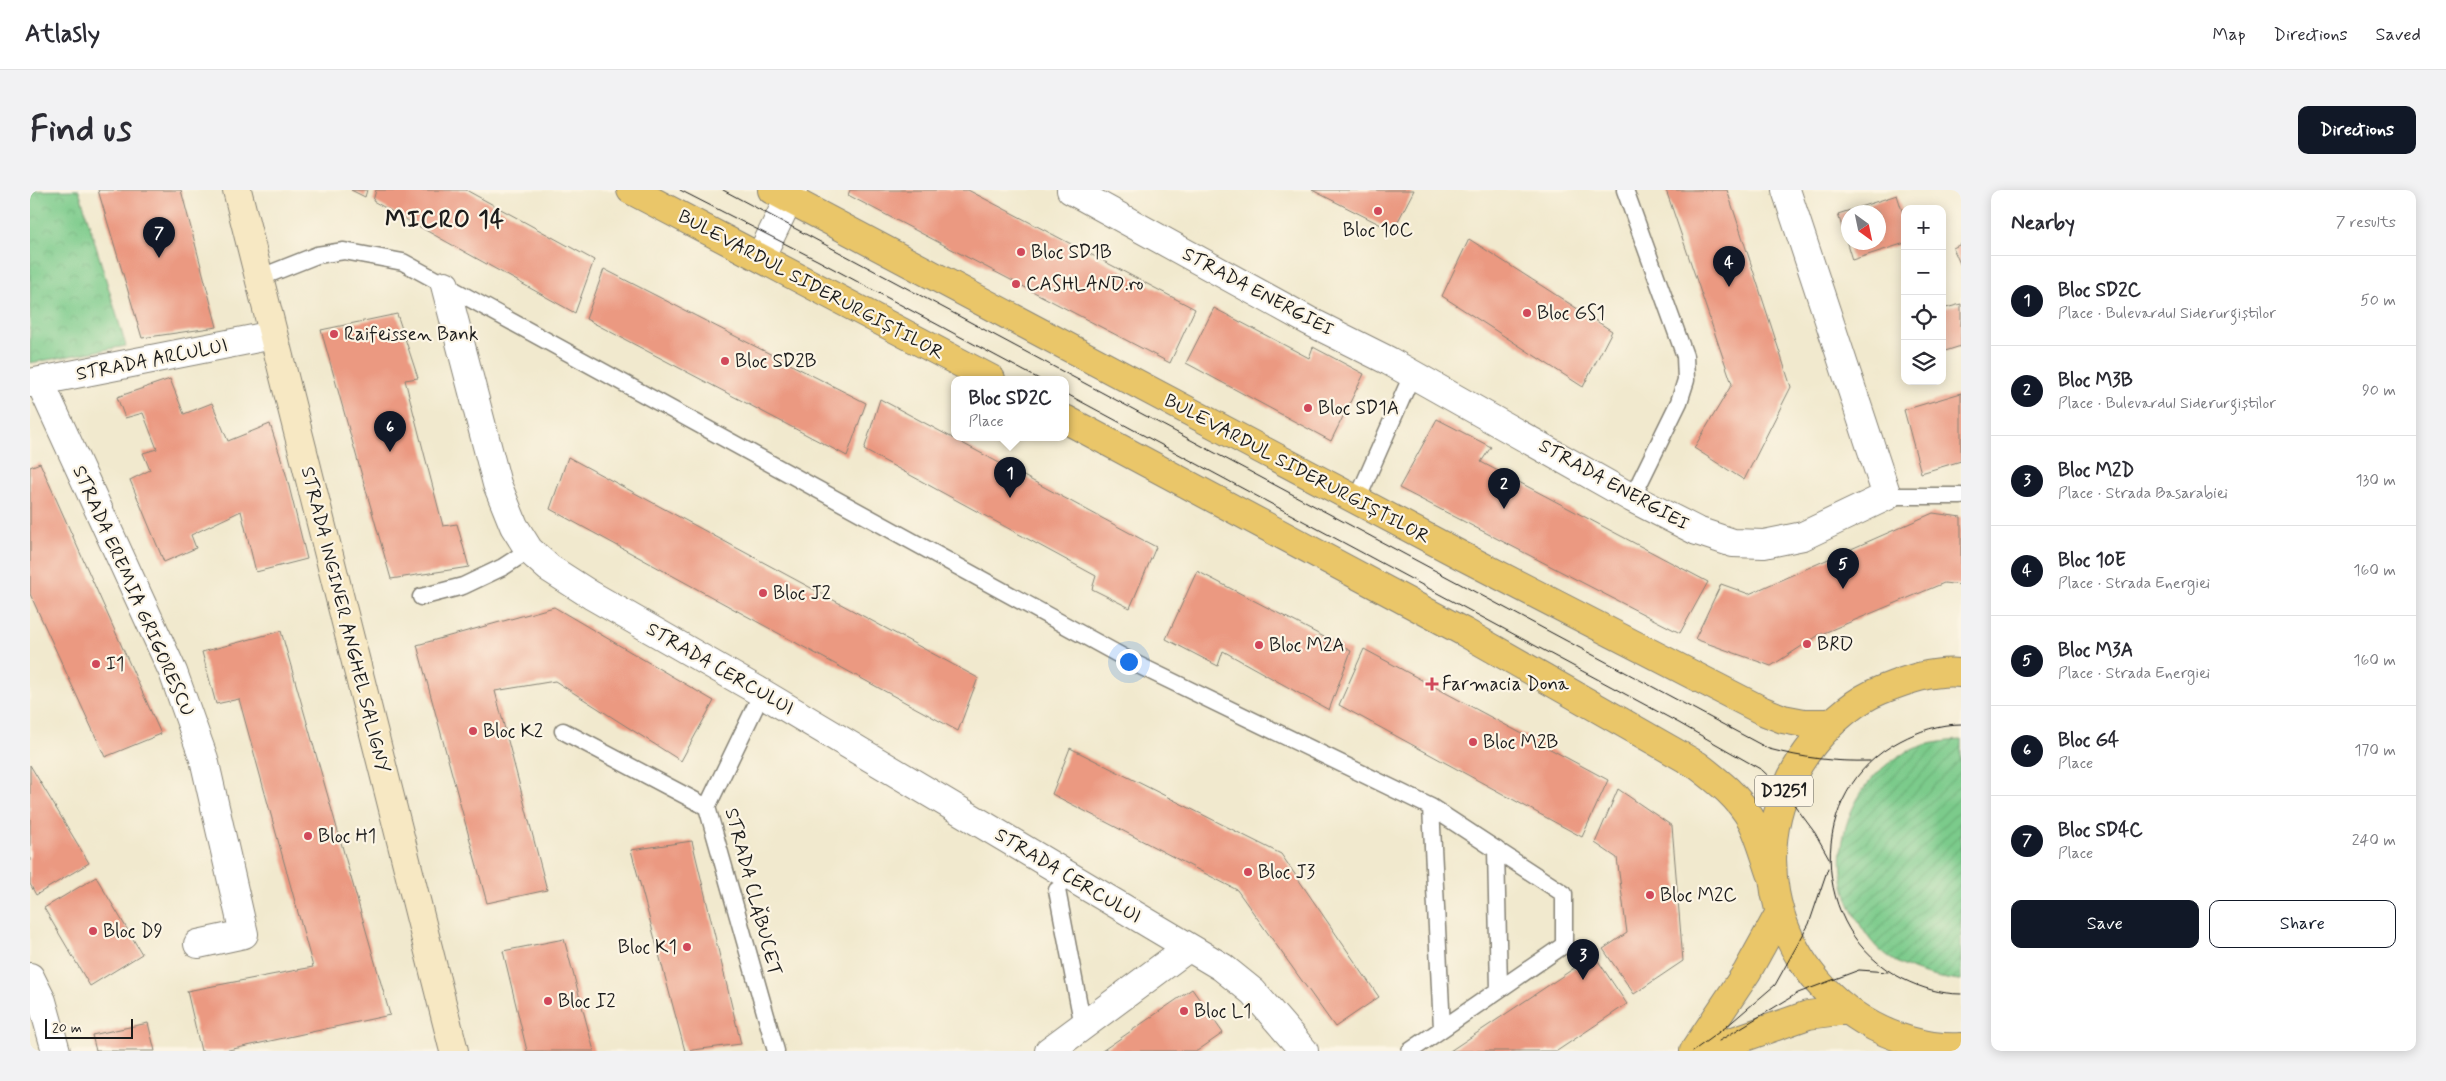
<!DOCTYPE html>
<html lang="en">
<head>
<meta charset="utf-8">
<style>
  :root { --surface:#fff; --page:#f2f2f3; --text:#2b2b33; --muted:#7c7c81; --line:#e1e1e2; --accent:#111827 }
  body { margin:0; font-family:Mynerve,sans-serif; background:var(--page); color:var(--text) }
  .controls { position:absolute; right:15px; top:15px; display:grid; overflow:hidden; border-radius:10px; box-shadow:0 2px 12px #0003 }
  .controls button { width:45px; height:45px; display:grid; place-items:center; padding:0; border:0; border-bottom:1px solid var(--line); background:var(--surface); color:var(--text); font:25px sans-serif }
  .compass { position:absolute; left:1811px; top:15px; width:45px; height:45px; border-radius:50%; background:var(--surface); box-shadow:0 2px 12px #0003; rotate:147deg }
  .scale { position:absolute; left:15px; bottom:12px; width:88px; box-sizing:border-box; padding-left:5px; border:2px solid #1c1c1c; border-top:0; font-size:14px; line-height:18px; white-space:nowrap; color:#1c1c1c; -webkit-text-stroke:4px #fcf5e5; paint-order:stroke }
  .you { position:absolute; left:1098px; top:471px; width:18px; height:18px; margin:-12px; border:4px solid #fff; border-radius:50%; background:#1a73e8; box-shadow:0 0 0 8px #1a73e833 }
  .badge { display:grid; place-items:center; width:32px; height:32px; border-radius:50%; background:var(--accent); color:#fff; font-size:16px; font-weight:700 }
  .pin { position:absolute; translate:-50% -41px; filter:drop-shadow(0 1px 2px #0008) }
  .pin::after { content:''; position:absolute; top:26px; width:18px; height:15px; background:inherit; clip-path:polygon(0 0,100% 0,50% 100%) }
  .popup { position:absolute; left:921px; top:186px; width:118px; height:65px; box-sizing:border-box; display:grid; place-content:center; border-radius:10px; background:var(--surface); filter:drop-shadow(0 1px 4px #0005); font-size:16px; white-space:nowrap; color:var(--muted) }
  .popup b { font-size:19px; color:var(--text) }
  .popup::after { content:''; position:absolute; left:50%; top:100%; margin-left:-10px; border:10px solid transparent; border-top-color:var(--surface) }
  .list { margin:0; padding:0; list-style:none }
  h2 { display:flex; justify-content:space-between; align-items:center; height:65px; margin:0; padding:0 20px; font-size:21px }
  h2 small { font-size:16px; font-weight:400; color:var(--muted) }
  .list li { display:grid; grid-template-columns:32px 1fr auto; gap:15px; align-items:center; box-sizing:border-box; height:90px; padding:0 20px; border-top:1px solid var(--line) }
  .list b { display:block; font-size:19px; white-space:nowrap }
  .list p { margin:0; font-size:16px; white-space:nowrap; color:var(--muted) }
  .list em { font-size:16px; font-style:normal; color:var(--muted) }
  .actions { display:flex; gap:10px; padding:15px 20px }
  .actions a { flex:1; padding:11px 0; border:1px solid var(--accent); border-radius:10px; text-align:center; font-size:18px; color:var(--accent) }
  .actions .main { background:var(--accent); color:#fff }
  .icon { flex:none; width:28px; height:28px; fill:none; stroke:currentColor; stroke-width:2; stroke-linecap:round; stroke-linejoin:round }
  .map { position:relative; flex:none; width:1931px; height:861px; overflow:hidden; border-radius:10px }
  header { display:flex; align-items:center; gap:30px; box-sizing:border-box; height:70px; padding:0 25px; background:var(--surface); border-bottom:1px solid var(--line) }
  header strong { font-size:24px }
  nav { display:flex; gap:28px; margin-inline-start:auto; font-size:18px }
  .intro { display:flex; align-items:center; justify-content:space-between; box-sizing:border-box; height:120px; padding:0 30px }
  h1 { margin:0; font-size:35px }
  .button { padding:12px 22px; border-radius:10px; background:var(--accent); color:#fff; font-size:18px; font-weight:700 }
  main { display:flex; gap:30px; padding:0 30px }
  aside { flex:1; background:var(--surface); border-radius:10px; box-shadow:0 2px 12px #0003 }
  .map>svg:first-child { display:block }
  .park { fill:url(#park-crowns); stroke:#4c7454 }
  .garden { fill:url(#garden-furrows); stroke:#4c7454 }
  .building { fill:#eb9981; fill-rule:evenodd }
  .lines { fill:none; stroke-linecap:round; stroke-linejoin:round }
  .lane-casing { stroke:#868275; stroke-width:19 }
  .street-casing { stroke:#868275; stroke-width:30 }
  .secondary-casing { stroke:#868275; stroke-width:30 }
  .primary-casing { stroke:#868275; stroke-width:30 }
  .lane { stroke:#fff; stroke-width:16 }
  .street { stroke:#fff; stroke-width:28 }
  .secondary { stroke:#f7e8c3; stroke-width:28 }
  .primary { stroke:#eac669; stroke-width:28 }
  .tram { stroke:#1c1c1c; stroke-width:1 }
  .poi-dot { fill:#d1495b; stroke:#fcf5e5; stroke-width:2 }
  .labels { text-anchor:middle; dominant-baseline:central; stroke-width:4.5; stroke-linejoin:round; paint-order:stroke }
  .shield { fill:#fcf5e5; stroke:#5f5d58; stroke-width:1 }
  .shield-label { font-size:18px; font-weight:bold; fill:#1c1c1c }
  .poi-label { font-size:19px; fill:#1c1c1c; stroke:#fcf5e5; text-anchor:start }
  .street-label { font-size:19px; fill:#1c1c1c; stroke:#fcf5e5 }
  .district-label { font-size:24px; font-weight:bold; letter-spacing:1px; fill:#1c1c1c; stroke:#fcf5e5 }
</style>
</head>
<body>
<header>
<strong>Atlasly</strong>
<nav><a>Map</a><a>Directions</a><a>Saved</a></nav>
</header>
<div class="intro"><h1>Find us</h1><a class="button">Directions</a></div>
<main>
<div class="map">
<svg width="1931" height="861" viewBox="0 0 1931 861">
  <defs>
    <pattern id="park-crowns" width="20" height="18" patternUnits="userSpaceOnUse" patternTransform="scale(1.25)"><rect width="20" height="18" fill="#7bcb8b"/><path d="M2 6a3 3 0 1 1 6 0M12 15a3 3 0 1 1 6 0" fill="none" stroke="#6aae77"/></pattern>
    <pattern id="garden-furrows" width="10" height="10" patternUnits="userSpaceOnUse" patternTransform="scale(1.25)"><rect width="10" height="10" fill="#7bcb8b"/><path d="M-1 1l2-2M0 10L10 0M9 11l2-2" fill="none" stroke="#6aae77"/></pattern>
  </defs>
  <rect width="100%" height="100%" fill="#fcf5e5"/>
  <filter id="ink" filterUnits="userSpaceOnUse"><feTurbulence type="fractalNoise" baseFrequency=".02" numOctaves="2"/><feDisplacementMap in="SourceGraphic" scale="10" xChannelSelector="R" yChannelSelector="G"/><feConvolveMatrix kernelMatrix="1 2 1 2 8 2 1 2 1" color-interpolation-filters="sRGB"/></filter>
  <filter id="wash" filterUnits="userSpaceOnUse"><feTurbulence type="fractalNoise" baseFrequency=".0096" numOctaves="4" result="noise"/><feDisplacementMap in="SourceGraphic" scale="20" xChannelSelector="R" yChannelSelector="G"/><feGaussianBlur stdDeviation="1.12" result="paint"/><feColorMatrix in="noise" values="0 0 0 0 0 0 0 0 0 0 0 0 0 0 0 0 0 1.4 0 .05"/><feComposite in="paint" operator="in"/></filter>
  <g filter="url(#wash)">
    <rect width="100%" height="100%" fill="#f1e9ce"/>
    <path class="park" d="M49,0l47,156 -96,17v-172z"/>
    <path class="garden" d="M1931,550v241h-2c-27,-4 -49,-9 -71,-24 -17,-12 -28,-31 -36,-48 -27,-58 -1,-131 57,-158 17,-8 34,-10 52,-11z"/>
    <g id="blocks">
      <path class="building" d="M68,0h83l36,137 -75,11z
        M321,0h16l-2,7z
        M346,0h90l128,70 -19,53 -202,-112z
        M820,0h118l227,119 -25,54 -322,-168z
        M1282,0h102l-21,41z
        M1636,0h61l64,197 -47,93 -50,-32 38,-64z
        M1867,5l8,25v23l-53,17 -14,-46zM1818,22h30v30h-30z
        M1439,49l143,92 -29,56 -141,-91z
        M1931,54v22l-8,-18z
        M574,79l262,134 -19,53 -261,-137z
        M1931,114v42l-19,6v-43z
        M1184,118l95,50 4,-11 51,27 -33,67 -145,-78z
        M367,124l21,64 -13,2 38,146 14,-2 12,43 -78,12 -70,-249z
        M140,189l14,35 28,-11 16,38 42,-17 16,50 21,85 -51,13 -15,-61 -50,24 5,13 -32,14 -34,-82 20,-10 -7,-17 14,-4 -14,-36 -18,5 -8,-21z
        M1931,203v68l-40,12 -17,-63z
        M850,209l276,148 -26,61 -38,-19 4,-13 -232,-126z
        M1407,229l54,28 -10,15 227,120 -28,51 -281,-145z
        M538,267l410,221 -20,53 -408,-222z
        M10,273l121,271 -56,23 -75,-163v-127z
        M1903,323l28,4v68l-17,-2 -125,52 -48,31 -76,-27 26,-55 28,10z
        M1167,381l154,80 -22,59 -106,-59 -5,15 -52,-27z
        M524,417l160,94 -33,60 -126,-80 -60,10 52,199 -60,13 -70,-258z
        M251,441l109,384 -166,36h-23l-14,-60 126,-24 -74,-268 -23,5 -14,-52z
        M1334,459l244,131 -26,57 -243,-132z
        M1040,558l211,106 98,143 -44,30 -98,-137 -185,-96z
        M0,575l59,98 -53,32 -6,-11z
        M1588,599l54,37 11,135 -49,33 -31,-45 24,-16 -10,-75 -22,-15z
        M662,651l49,203 -56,7 -54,-201z
        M66,687l46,77 -52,32 -46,-78z
        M534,749l30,112h-67l-24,-100z
        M1564,765l33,49 -70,47h-107z
        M1162,799l31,44 -26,18h-95z
        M118,833l7,28h-59l-4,-16z"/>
    </g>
  </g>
  <g filter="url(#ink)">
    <use href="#blocks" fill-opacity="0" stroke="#868275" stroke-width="1"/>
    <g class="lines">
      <g class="lane-casing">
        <path id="lane" d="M1595,0l60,166 1,24 -7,22 -47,96
          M229,88l58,-23 27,-4 59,11 731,401 297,144 133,87v51l-154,106
          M1857,306h74
          M1327,310l55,-125
          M391,407l42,-11 40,-19 26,-17
          M732,503l-55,114 69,244
          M533,541l144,76
          M1401,617l11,221
          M1466,659l3,140
          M1027,700l26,136"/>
      </g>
      <g class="street-casing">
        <path id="street" d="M1041,0l238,131 80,40 243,137 65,33 36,12 31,1 39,-8 84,-40 -101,-306
          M731,66l32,-66
          M415,95l52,199 17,42 15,24 20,18 42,27 171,98 460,274 31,25 51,59
          M10,192l133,290 31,87 40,175 -46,10
          M0,193l243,-48
          M0,787l12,24 14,50
          M1019,861l139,-103"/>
      </g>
      <g class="secondary-casing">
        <path id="secondary" d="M207,0l217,861"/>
      </g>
      <g class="primary-casing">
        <path id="primary" d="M601,0l360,189
          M742,0l692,367 299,154 20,8 21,4h27
          M1035,229l399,213 233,133c21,16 42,32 55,56 8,16 13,35 19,52
          M1931,483c-27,-3 -55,7 -80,17 -27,11 -49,31 -67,53 -73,89 -47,219 50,278 28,17 64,28 97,26
          M1664,861l53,-79 32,-58
          M1675,861l103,-36 38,-5"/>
      </g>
      <use href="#lane" class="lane"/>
      <use href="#street" class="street"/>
      <use href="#secondary" class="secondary"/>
      <use href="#primary" class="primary"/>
      <path class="tram" d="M650,0l137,70 222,119
        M693,0l1046,559c34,9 65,13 101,12
        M1035,203l614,330 83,47 22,21 31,42 14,25
        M1931,534c-22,0 -42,7 -61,17 -95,49 -92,191 3,238 18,9 38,15 58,15
        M1689,851l79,-48 61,-23 29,2
        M1663,861l33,-24 49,-42 34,-61 19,-56"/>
    </g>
  </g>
  <g class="poi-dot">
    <circle cx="1348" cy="21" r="5"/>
    <circle cx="991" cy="62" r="5"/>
    <circle cx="986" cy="94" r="5"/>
    <circle cx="1497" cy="123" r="5"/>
    <circle cx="304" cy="144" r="5"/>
    <circle cx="695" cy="171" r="5"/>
    <circle cx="1278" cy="218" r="5"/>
    <circle cx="733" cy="403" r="5"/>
    <circle cx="1777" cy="454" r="5"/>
    <circle cx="1229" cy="455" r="5"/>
    <circle cx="66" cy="474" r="5"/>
    <path d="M1399.5 486.5h5v5h5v5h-5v5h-5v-5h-5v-5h5z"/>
    <circle cx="443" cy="541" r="5"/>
    <circle cx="1443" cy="552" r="5"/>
    <circle cx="278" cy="646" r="5"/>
    <circle cx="1218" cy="682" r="5"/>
    <circle cx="1620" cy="705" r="5"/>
    <circle cx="63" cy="741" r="5"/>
    <circle cx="657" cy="757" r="5"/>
    <circle cx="518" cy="811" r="5"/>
    <circle cx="1154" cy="821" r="5"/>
  </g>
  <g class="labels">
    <rect class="shield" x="1725" y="585.5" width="58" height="31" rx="4"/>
    <g class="shield-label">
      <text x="1754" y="601">DJ251</text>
    </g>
    <g class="poi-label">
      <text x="1348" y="40" text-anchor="middle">Bloc 10C</text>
      <text x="1001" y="62">Bloc SD1B</text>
      <text x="996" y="94">CASHLAND.ro</text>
      <text x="1507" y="123">Bloc GS1</text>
      <text x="314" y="144">Raifeissen Bank</text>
      <text x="705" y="171">Bloc SD2B</text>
      <text x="1288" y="218">Bloc SD1A</text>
      <text x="743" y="403">Bloc J2</text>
      <text x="1787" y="454">BRD</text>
      <text x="1239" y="455">Bloc M2A</text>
      <text x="76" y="474">I1</text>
      <text x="1412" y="494">Farmacia Dona</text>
      <text x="453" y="541">Bloc K2</text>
      <text x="1453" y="552">Bloc M2B</text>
      <text x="288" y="646">Bloc H1</text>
      <text x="1228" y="682">Bloc J3</text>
      <text x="1630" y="705">Bloc M2C</text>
      <text x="73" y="741">Bloc D9</text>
      <text x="647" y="757" text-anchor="end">Bloc K1</text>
      <text x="528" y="811">Bloc I2</text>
      <text x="1164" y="821">Bloc L1</text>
    </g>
    <g class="street-label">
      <text transform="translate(781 95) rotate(28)">BULEVARDUL SIDERURGIȘTILOR</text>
      <text transform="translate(1228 102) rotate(28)">STRADA ENERGIEI</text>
      <text transform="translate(122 170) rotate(-11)">STRADA ARCULUI</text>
      <text transform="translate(1267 279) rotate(28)">BULEVARDUL SIDERURGIȘTILOR</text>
      <text transform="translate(1584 295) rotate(29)">STRADA ENERGIEI</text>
      <text transform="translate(103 401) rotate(66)">STRADA EREMIA GRIGORESCU</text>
      <text transform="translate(315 430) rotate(76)">STRADA INGINER ANGHEL SALIGNY</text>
      <text transform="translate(690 479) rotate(30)">STRADA CERCULUI</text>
      <text transform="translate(1038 686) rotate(31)">STRADA CERCULUI</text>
      <text transform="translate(723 702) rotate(75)">STRADA CLĂBUCET</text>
    </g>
    <g class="district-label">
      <text x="415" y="30">MICRO 14</text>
    </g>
  </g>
</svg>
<div class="controls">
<button>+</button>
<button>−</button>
<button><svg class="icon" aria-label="locate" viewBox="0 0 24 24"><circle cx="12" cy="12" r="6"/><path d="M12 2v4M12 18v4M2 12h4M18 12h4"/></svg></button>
<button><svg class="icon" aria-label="layers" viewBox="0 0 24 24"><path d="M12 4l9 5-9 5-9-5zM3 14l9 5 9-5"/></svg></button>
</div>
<svg class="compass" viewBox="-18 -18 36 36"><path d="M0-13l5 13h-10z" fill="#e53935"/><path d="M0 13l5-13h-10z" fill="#7c7c81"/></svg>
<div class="scale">20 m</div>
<div class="you"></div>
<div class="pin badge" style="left:980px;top:308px">1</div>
<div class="popup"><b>Bloc SD2C</b>Place</div>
<div class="pin badge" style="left:1474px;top:319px">2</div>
<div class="pin badge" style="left:1553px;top:790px">3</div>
<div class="pin badge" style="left:1699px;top:97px">4</div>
<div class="pin badge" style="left:1813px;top:399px">5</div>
<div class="pin badge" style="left:360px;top:262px">6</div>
<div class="pin badge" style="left:129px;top:68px">7</div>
</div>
<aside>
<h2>Nearby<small>7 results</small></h2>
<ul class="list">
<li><span class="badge">1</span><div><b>Bloc SD2C</b><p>Place · Bulevardul Siderurgiștilor</p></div><em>50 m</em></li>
<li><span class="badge">2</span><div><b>Bloc M3B</b><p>Place · Bulevardul Siderurgiștilor</p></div><em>90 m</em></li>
<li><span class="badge">3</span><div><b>Bloc M2D</b><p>Place · Strada Basarabiei</p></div><em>130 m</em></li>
<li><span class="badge">4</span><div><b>Bloc 10E</b><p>Place · Strada Energiei</p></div><em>160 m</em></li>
<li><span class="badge">5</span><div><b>Bloc M3A</b><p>Place · Strada Energiei</p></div><em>160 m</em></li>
<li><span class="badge">6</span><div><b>Bloc G4</b><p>Place</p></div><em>170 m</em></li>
<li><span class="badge">7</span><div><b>Bloc SD4C</b><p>Place</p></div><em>240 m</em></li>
</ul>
<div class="actions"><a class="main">Save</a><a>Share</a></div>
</aside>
</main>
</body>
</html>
